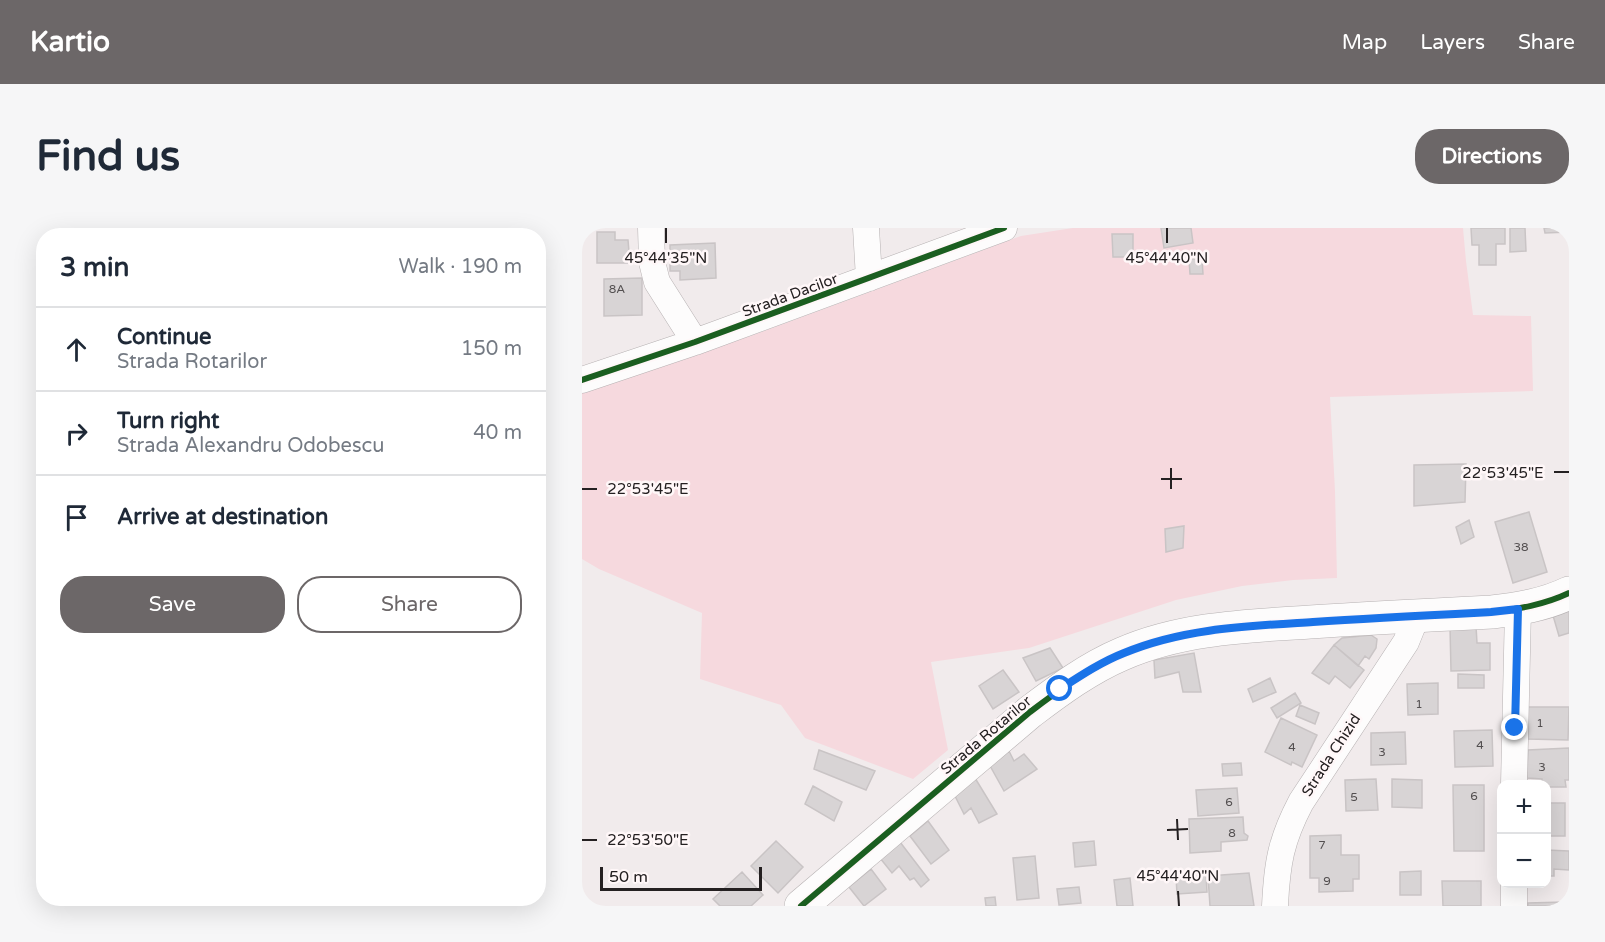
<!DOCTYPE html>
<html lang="en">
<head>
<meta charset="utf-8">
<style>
  :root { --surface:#fff; --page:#f6f6f7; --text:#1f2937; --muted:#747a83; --line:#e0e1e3; --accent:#6c6768 }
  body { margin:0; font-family:"Varela Round",sans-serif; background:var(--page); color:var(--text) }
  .controls { position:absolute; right:18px; bottom:18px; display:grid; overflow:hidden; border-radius:12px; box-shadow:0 6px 24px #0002 }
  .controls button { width:54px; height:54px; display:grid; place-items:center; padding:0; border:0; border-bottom:2px solid var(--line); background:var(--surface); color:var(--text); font:30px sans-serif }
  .scale { position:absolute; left:18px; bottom:15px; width:162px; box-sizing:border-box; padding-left:6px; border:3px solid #242021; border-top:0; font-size:16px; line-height:21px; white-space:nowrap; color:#242021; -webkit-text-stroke:4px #fff7f8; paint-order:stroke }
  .stop { position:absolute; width:18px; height:18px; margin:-14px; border:4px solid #1a73e8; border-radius:50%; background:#fff }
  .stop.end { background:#1a73e8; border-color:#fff; box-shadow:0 2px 6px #0008 }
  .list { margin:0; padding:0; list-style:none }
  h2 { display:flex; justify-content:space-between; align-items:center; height:78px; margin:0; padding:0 24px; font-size:26px }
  h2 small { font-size:20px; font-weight:400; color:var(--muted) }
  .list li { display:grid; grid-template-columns:39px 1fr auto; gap:18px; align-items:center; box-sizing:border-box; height:84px; padding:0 24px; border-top:2px solid var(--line) }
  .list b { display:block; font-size:22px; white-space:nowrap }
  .list p { margin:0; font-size:20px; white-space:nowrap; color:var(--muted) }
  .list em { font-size:20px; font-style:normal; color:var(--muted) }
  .actions { display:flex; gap:12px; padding:18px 24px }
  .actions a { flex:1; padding:14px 0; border:2px solid var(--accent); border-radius:24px; text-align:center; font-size:21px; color:var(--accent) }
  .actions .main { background:var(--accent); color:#fff }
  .icon { flex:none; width:33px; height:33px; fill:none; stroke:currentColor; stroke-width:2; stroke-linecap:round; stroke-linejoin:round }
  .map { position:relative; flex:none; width:987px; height:678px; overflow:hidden; border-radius:24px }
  header { display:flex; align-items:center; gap:36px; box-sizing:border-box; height:84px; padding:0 30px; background:var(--accent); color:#fff }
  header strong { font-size:28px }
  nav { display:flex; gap:33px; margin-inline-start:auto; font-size:21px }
  .intro { display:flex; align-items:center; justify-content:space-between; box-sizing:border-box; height:144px; padding:0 36px }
  h1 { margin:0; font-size:42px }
  .button { padding:15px 27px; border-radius:24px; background:var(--accent); color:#fff; font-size:21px; font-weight:700 }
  main { display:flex; gap:36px; padding:0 36px }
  aside { flex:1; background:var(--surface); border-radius:24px; box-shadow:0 6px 24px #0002 }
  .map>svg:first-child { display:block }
  .green { fill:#f6d9de }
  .building { fill:#d8d4d5; stroke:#c9c4c5; stroke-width:1.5 }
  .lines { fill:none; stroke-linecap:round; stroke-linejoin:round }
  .street-casing { stroke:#b6b1b2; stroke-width:27 }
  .secondary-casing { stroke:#b6b1b2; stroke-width:34 }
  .street { stroke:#fdfcfc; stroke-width:26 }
  .secondary { stroke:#fdfcfc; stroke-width:33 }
  .cycleway-casing { stroke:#fff7f8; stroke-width:10 }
  .cycleway { stroke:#1b5e20; stroke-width:6 }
  .route { stroke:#1a73e8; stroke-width:8 }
  .ticks { fill:none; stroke:#242021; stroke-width:2 }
  .labels { text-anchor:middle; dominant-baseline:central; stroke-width:5; stroke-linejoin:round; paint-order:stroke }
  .number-label { font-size:12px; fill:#534f50 }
  .street-label { font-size:15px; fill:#242021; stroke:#fff7f8 }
  .ticks-label { font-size:15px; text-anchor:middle; fill:#242021; stroke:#fff7f8; stroke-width:5; stroke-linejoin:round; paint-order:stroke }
</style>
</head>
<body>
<header>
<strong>Kartio</strong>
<nav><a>Map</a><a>Layers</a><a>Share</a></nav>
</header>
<div class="intro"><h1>Find us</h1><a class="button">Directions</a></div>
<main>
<aside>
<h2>3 min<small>Walk · 190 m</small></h2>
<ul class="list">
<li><svg class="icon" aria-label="ahead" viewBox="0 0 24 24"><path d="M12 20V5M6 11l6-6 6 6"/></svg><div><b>Continue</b><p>Strada Rotarilor</p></div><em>150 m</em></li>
<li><svg class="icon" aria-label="right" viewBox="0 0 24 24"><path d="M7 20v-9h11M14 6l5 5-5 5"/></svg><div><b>Turn right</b><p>Strada Alexandru Odobescu</p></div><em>40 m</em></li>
<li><svg class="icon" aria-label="arrive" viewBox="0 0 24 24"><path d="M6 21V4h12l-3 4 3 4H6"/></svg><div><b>Arrive at destination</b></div></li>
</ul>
<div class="actions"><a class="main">Save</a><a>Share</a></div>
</aside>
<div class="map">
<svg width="987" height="678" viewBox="0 0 987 678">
  <rect width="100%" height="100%" fill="#f1ebec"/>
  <path class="green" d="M491,0h390l3,33 7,54 58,1 2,75 -203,6 5,94 2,87 -44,2 -51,6 -66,14 -147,48 -98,14 17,88 -35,29 -108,-41 -24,-33 -81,-26 2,-66 -103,-44 -17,-10v-168l171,-56 268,-99z"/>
  <path class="building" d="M579,0h30l2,15 -29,5z
    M889,0h34v16h-9v21h-17v-20h-7z
    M928,0h15l1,23 -16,1z
    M962,0h25v4l-24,1z
    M15,4h18v8h13l1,12h9l1,11h-42z
    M530,6h21v23h-20z
    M133,15l1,35 -36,2v-9h-10v-26z
    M607,31h13l1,15h-13z
    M60,50v37l-38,1v-37z
    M884,236l-1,38 -51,4v-41z
    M947,284l18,60 -34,11 -18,-61z
    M887,292l5,17 -13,7 -5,-17z
    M602,298l-1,22 -17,4 -1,-23z
    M987,379v26l-10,3 -7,-24z
    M894,398l1,17h13v27l-39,1 -1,-44z
    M789,407l6,4 -1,9 -7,11 -4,-3 -7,10 -24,-21 8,-7z
    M752,417l30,25 -14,18 -15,-12 -6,8 -17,-11z
    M468,420l13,20 -27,13 -13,-23z
    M612,425l7,39h-18l-4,-20 -24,6 -1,-18z
    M421,442l16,22 -26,17 -14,-23z
    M876,446l26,1v13h-26z
    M688,450l6,14 -23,10 -5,-13z
    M856,455v31l-30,1 -1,-31z
    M713,465l6,10 -24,15 -6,-10z
    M718,477l19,8 -4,11 -19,-8z
    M946,479h41l-1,33 -40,-1z
    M699,490l36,17 -15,32 -10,-5 -1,3 -26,-13z
    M910,502l1,36 -38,1 -1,-36z
    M823,504l1,32 -35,1v-32z
    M987,520v32h-4l1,7h-20v-3h-4v-5l-15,-1 1,-28z
    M237,522l56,21 -9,19 -52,-21z
    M427,523l5,10 10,-7 13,15 -33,22 -15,-27z
    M659,535l1,12 -19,1 -1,-12z
    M393,550l22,36 -18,9 -8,-15 -7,6 -11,-22z
    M794,551l2,31 -32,1 -1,-31z
    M810,551l30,1v28l-30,-1z
    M871,557h31v66h-30z
    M231,558l29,16 -8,19 -29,-17z
    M655,560l2,25 -41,3 -2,-26z
    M964,575h19v33h-19z
    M661,589l1,16 4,3 -1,4 -26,2v9l-31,2 -1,-34z
    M346,593l21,29 -18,14 -21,-28z
    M759,607v20h18v24h-6v12l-34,1v-14h-9v-42z
    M194,613l27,26 -25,26 -27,-27z
    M512,613l2,24 -21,2 -2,-24z
    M318,614l29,38 -8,7 -7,-9 -4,2 -11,-14 -7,7 -12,-15z
    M964,622l23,1v19l-15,-1v7h-8z
    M453,628l4,42 -22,2 -4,-42z
    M289,641l15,20 -22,17 -15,-19z
    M839,643v24h-21v-23z
    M160,644l21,23 -12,11h-31l-7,-7z
    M667,645l5,33h-44l-2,-30z
    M624,646l1,18 -30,2 -1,-18z
    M548,650l3,28h-16l-3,-26z
    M860,653h39v25h-38z
    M497,659l2,16 -22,2 -2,-16z
    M413,669l1,9h-10l-1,-8z
    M982,674v4h-36v-3z"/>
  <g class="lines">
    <g class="street-casing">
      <path id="street" d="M69,0l1,34 5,20 38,60
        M284,0l3,50
        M0,152l113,-38 309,-114
        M932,556l4,-175
        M693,678c2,-43 6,-66 26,-104l105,-160 11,-27
        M932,678v-22"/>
    </g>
    <g class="secondary-casing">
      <path id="secondary" d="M219,678l229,-194c29,-22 59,-44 92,-58 59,-26 125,-28 188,-32 60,-4 121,-7 182,-10 26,-3 52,-7 77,-19"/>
    </g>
    <use href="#street" class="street"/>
    <use href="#secondary" class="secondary"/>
    <g class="cycleway-casing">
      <path id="cycleway" d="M0,152l113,-38 309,-114
        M219,678l229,-194c29,-22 59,-44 92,-58 59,-26 125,-28 188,-32 60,-4 121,-7 182,-10 26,-3 52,-7 77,-19"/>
    </g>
    <use href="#cycleway" class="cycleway"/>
  </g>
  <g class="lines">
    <path class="route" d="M478,461c20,-13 41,-27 64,-36 60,-25 125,-27 189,-31 59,-4 119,-7 178,-10l27,-3 -3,119"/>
  </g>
  <path class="ticks" d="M84,0v15M585,0v15M589,240v21M972,244h15M579,251h21M0,261h15M595,591l1,21M585,602l21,-1M0,612h15M596,663l1,15"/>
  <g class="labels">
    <g class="number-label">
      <text x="35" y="61">8A</text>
      <text x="939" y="319">38</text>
      <text x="837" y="476">1</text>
      <text x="958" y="495">1</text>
      <text x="898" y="517">4</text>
      <text x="710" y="519">4</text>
      <text x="800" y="524">3</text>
      <text x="960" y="539">3</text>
      <text x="892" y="568">6</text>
      <text x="772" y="569">5</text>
      <text x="647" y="574">6</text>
      <text x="650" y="605">8</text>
      <text x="740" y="617">7</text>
      <text x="745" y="653">9</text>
    </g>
    <g class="street-label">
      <text transform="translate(208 67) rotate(-20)">Strada Dacilor</text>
      <text transform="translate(404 507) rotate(-40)">Strada Rotarilor</text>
      <text transform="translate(749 527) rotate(-57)">Strada Chizid</text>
    </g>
  </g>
  <g class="ticks-label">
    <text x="84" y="35">45°44'35"N</text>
    <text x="585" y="35">45°44'40"N</text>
    <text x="921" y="250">22°53'45"E</text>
    <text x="66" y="266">22°53'45"E</text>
    <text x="66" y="617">22°53'50"E</text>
    <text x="596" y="653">45°44'40"N</text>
  </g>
</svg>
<div class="controls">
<button>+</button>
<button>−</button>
</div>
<div class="scale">50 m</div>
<div class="stop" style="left:478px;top:461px"></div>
<div class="stop end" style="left:933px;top:500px"></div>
</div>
</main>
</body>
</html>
